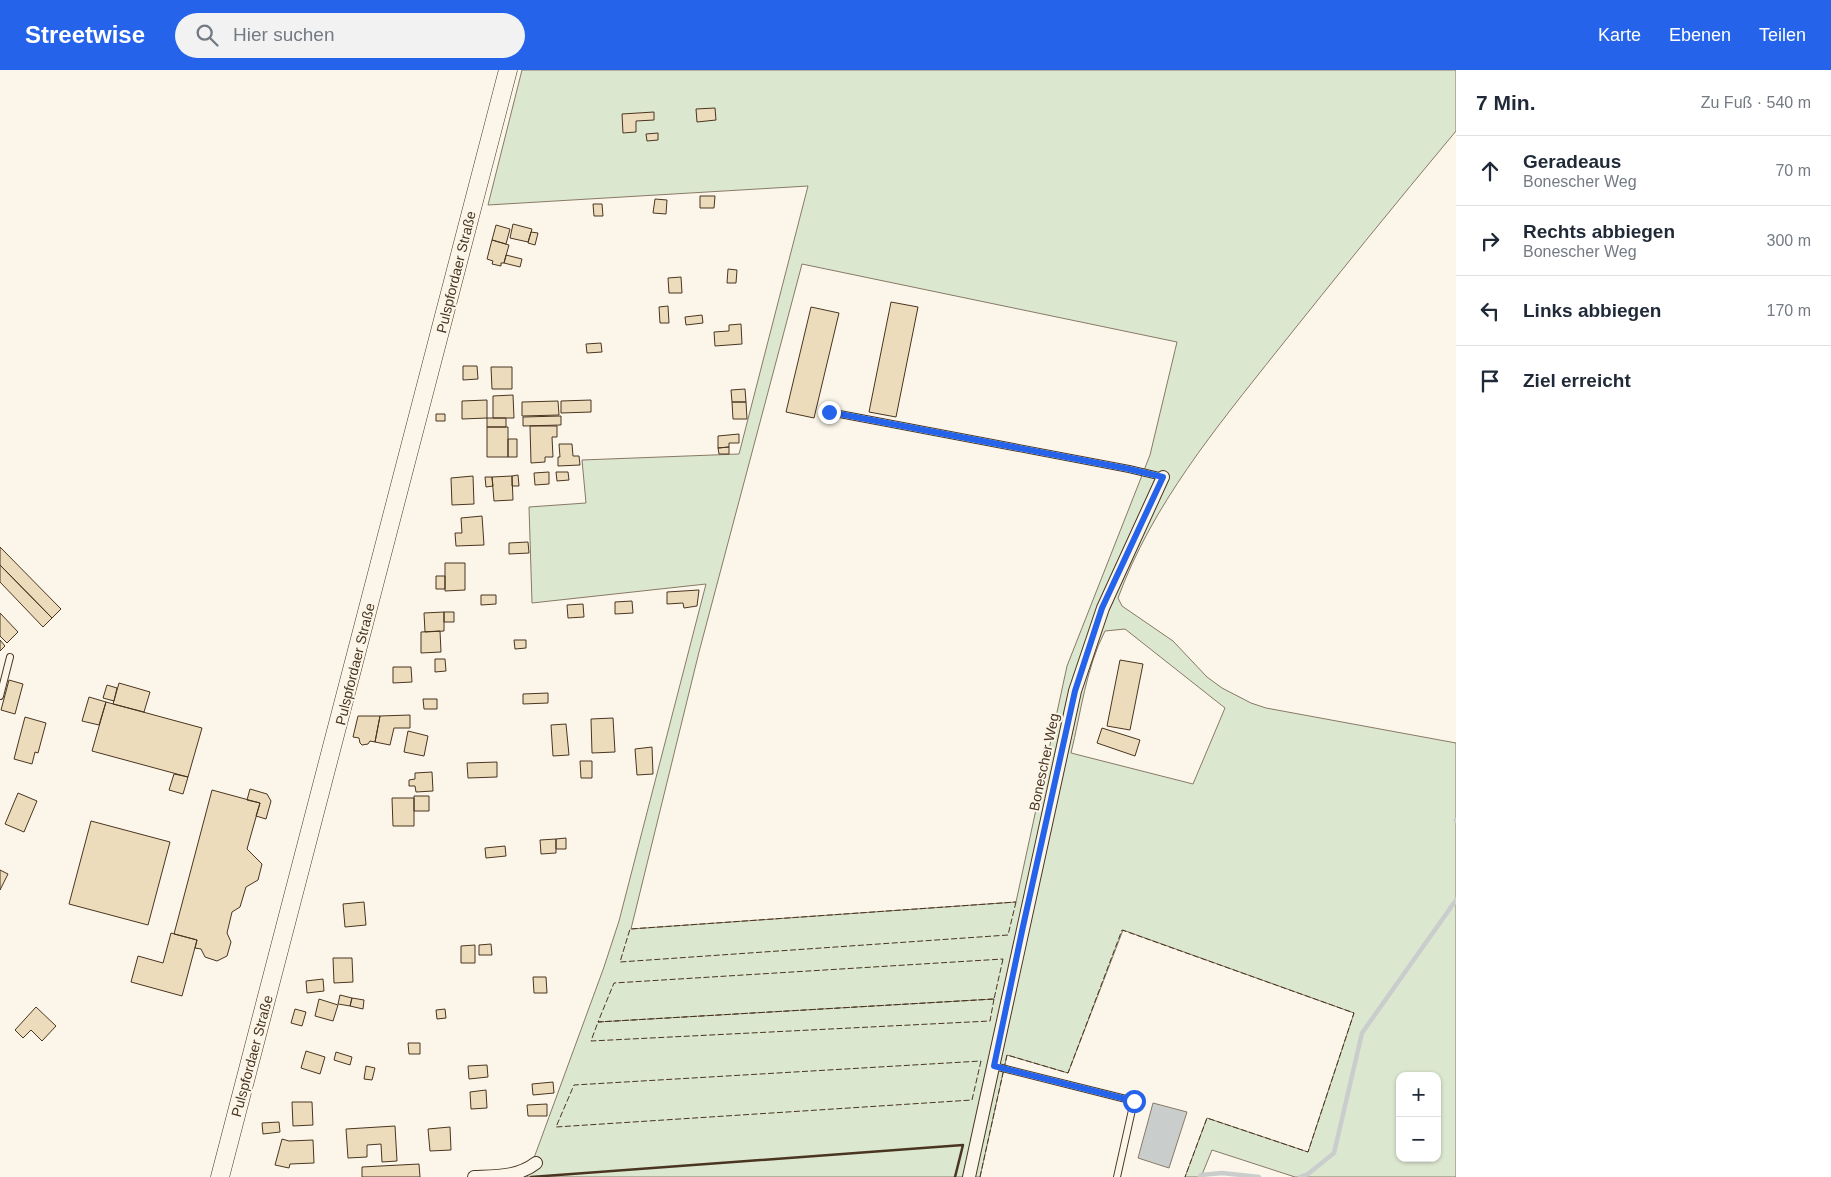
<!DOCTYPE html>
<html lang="de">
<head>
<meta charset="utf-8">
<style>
  :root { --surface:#fff; --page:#f2f2f3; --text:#1f2937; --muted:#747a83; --line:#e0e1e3; --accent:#2563eb }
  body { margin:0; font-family:Arial,sans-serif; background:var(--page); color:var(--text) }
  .controls { position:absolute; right:15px; bottom:15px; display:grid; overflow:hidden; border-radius:10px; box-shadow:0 1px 4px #0004 }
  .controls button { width:45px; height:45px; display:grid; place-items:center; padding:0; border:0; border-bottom:1px solid var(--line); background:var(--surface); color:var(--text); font:25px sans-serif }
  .stop { position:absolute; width:15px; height:15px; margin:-11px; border:4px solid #2563eb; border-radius:50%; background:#fff }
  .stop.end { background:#2563eb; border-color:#fff; box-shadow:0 1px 5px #0008 }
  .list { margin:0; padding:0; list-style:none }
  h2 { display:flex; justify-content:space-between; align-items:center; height:65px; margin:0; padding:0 20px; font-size:21px }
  h2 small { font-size:16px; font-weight:400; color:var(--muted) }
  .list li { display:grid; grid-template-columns:32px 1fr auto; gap:15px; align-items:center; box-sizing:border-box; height:70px; padding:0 20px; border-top:1px solid var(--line) }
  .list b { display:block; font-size:19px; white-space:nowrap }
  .list p { margin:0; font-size:16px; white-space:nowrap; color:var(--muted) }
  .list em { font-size:16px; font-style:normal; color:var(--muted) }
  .icon { flex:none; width:28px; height:28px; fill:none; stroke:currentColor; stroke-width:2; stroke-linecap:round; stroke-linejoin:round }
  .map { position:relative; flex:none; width:1456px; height:1107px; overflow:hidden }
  header { display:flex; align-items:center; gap:30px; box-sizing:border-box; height:70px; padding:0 25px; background:var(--accent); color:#fff }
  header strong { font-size:24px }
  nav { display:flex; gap:28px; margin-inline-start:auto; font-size:18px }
  .search { width:350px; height:45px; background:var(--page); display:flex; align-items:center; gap:12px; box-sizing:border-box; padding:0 18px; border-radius:28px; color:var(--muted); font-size:19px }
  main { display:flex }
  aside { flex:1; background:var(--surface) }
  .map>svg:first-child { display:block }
  .green { fill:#dce7d0; stroke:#887966; fill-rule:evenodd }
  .water { fill:#c9cecd; stroke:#887966 }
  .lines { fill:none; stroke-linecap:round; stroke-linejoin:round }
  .stream { stroke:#c9cecd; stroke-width:4.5 }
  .building { fill:#ecdcbc; stroke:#4a3520 }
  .lane-casing { stroke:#4a3520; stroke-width:8 }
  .street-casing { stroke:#4a3520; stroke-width:14 }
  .secondary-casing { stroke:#4a3520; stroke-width:19 }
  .lane { stroke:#fbf6e9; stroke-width:6 }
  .street { stroke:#fbf6e9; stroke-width:12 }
  .secondary { stroke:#fbf6e9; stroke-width:18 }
  .fence { stroke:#4a3520; stroke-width:1; stroke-dasharray:6 2.5; stroke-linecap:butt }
  .wall { stroke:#4a3520; stroke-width:2.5 }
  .route { stroke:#2563eb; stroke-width:6 }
  .labels { text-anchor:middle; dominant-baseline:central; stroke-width:4; stroke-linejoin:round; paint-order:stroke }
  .street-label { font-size:14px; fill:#4a3520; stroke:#fbf6e9 }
</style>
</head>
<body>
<header>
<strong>Streetwise</strong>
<div class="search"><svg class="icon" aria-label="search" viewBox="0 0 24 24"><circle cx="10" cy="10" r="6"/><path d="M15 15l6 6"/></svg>Hier suchen</div>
<nav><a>Karte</a><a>Ebenen</a><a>Teilen</a></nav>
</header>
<main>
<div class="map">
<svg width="1456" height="1107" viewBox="0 0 1456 1107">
  <rect width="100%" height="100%" fill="#fbf6e9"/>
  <path class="green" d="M522,0h934v61c-61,73 -120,146 -179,220 -61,77 -125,154 -159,247l4,8 51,35 34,36 15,11 29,15 15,5 190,35v434h-161l-83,-27 -11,27h-16l22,-59 101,34 46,-139 -231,-83 -55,143 -61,-18 -27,122h-453l77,-210 15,-46 87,-337 -174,19 -3,-96 57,-4 -4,-43 157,-6 69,-268 -320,19zM802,194l375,78 -27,113 -83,211 -51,236 -385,27 68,-277zM1125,559l100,79 -32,76 -122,-31c10,-41 15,-85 34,-122zM1400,1006h37v82h-37z"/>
  <path class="water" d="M1153,1033l34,9 -18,56 -31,-10z"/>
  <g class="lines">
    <path class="stream" d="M1456,750v1
      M1200,1107l1,-2 21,-2 37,4
      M1300,1107l8,-3 26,-21 28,-120 94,-133"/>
  </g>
  <path class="building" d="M715,38l1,12 -19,2 -1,-13z
    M654,42v8l-18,1v11l-13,1 -1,-19z
    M658,63v7l-11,1 -1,-7z
    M700,126h15l-1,12h-14z
    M655,129l12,1 -1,14 -13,-1z
    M593,134h9l1,12h-9z
    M513,154l19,5 -4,13 -18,-4z
    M496,155l14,4 -4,15 -14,-4z
    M531,162l7,1 -3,12 -7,-2z
    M492,170l17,5 -5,18h-3v3l-9,-2 1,-3 -6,-2z
    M506,185l16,4 -2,8 -16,-4z
    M728,199l9,1 -1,13h-9z
    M681,207l1,16h-13l-1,-15z
    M891,232l27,5 -22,110 -27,-5z
    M668,236l1,17h-9l-1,-16z
    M811,237l28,6 -25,105 -28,-6z
    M702,245l1,8 -17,2 -1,-8z
    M741,254l1,20 -27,2 -1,-14 15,-1v-6z
    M601,273l1,9 -15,1 -1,-9z
    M463,296h14l1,13 -15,1z
    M491,297h21v22h-20z
    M745,319l1,13h-14l-1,-12z
    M513,325l1,23h-21v-22z
    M487,330v18l-25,1v-18z
    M591,330v12l-30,1v-12z
    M558,331l1,14 -37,1v-14z
    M732,332h14l1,17h-14z
    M436,344h9v7h-9z
    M561,346v9l-38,1v-9z
    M487,348h19v9h-19z
    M530,356h27v11h-5l1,20h-8v5l-14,1z
    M487,357h21v30h-21z
    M739,364v9h-10v4l-11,1v-12z
    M508,369h9v18h-9z
    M559,374h13l1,12h6l1,9 -22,1v-9h2z
    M729,377v7h-10l-1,-6z
    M549,402v12l-14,1 -1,-12z
    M556,402h12l1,8 -12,1z
    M518,405l1,11h-7v-10z
    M473,406l1,28 -22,1 -1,-27z
    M512,406l1,24 -19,1 -2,-24z
    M485,407h7l1,9 -7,1z
    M482,446l2,29 -28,1 -1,-13h7l-1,-15z
    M528,472l1,11 -20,1v-11z
    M0,477l61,62 -9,9 -52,-53z
    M445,493h20v27l-20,1z
    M0,495l52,53 -9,9 -43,-45z
    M436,506h9v13h-9z
    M699,520l-2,16 -13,2 -1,-5 -16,1v-12z
    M481,525h15v9l-15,1z
    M632,531l1,12 -18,1v-12z
    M583,534l1,13 -16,1 -1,-13z
    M444,542h10v10h-10z
    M444,542v19l-19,1 -1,-19z
    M0,543l18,19 -11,11 -7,-7z
    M440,561l1,21 -20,1v-21z
    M0,570l5,6 -5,5z
    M514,570h12v8l-11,1z
    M435,589h10l1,12 -11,1z
    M1120,590l23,4 -13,66 -23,-4z
    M393,597h18l1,15 -19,1z
    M9,610l14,4 -8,30 -14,-4z
    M119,613l31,9 -6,20 -31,-8z
    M107,615l10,3 -3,13 -11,-3z
    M548,623v10l-25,1v-10z
    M89,627l17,5 -7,23 -17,-4z
    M423,629h14v10h-13z
    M106,632l96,26 -14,49 -96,-26z
    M410,645v13h-16l-4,17 -15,-3 5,-26z
    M358,646h22l-5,26 -5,-1 -2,3 -6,1 -2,-2 -1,-5 -6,-1z
    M25,647l21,6 -8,30 -3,-1 -3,12 -18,-5z
    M613,648l2,34 -23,1 -1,-34z
    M566,654l3,31 -16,1 -2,-31z
    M1102,658l38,12 -5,16 -38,-13z
    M408,661l20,5 -4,20 -20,-4z
    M652,677l1,27 -16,1 -2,-26z
    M580,691h12v17h-11z
    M497,692v15l-29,1 -1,-15z
    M432,702l1,19 -17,1 -1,-6h-6v-6l6,-1v-6z
    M174,704l14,3 -5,17 -14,-4z
    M250,719l17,5 4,7 -5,18 -10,-3 4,-13 -13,-3z
    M212,720l48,13 -13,46 15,15 -4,16 -12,7 -6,20 -8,5 -5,21 4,9 -4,14 -10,5 -12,-4 -4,-8 -6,-1 2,-8 -23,-6z
    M18,723l19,8 -13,31 -19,-8z
    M414,726h15v15h-15z
    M392,728h22v28h-21z
    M91,751l79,21 -22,83 -79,-21z
    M566,768v11h-10v-10z
    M556,769v14l-15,1 -1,-14z
    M505,776l1,10 -20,2 -1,-10z
    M0,800l8,4 -8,16z
    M364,832l2,23 -21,2 -2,-23z
    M171,863l26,7 -15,56 -51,-14 7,-26 25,7z
    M491,874l1,11h-13v-10z
    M475,875v18h-14v-17z
    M333,888h19l1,24 -19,1z
    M533,907h13l1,16h-13z
    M323,909l1,12 -17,2 -1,-12z
    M340,925l12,3 -2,8 -12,-2z
    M352,928l12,2 -1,9 -13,-3z
    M319,929l19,6 -5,16 -18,-5z
    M36,937l20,19 -14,15 -11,-11 -8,8 -8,-8z
    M295,939l11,3 -4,14 -11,-3z
    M445,939l1,9 -9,1 -1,-9z
    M408,973h12v11h-11z
    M306,981l19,6 -5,17 -19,-6z
    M336,982l16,5 -2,8 -16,-5z
    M487,995l1,12 -19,2 -1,-13z
    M366,996l9,2 -3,12 -8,-1z
    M553,1012l1,11 -21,2 -1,-11z
    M486,1020l1,18 -16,1 -1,-17z
    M292,1032h20l1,23 -20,1z
    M547,1034v12h-19l-1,-11z
    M279,1052l1,10 -17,2 -1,-11z
    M395,1056l2,35 -15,1 -1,-18 -14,1v12l-19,1 -2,-29z
    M450,1057l1,23 -21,1 -2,-22z
    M282,1069l7,2 24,-1 1,23 -24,1 -1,4 -14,-3z
    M419,1094l1,13h-58v-10z"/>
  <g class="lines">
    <g class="lane-casing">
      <path id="lane" d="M829,342l300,57 34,8
        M0,626l10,-39
        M994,996l140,35 -17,76"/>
    </g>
    <g class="street-casing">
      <path id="street" d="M474,1107c23,-1 44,0 62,-14
        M969,1107l106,-486 28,-83 60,-131"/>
    </g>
    <g class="secondary-casing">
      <path id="secondary" d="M220,1107l288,-1107"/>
    </g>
    <use href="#lane" class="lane"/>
    <use href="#street" class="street"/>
    <use href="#secondary" class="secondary"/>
    <path class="fence" d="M1016,832l-8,33 -388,27 10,-33z
      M1003,889l-9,40 -396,23 16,-39z
      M994,929l-4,22 -399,20 7,-19z
      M981,991l-9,39 -416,27 18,-42z
      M980,1107l27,-122 61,18 54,-143 232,83 -46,139 -101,-34 -22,59"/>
    <path class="wall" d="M531,1107l432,-32 -8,32"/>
  </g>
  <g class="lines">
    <path class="route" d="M829,342l300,57 34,8 -61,131 -27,83 -53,240 -28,135 140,35"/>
  </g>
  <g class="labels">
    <g class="street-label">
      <text transform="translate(456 202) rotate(-76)">Pulspfordaer Straße</text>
      <text transform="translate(355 594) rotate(-76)">Pulspfordaer Straße</text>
      <text transform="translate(1044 692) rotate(-78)">Bonescher Weg</text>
      <text transform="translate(252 986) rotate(-75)">Pulspfordaer Straße</text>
    </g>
  </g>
</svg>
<div class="controls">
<button>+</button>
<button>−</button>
</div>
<div class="stop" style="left:1134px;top:1031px"></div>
<div class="stop end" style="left:829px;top:342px"></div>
</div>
<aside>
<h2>7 Min.<small>Zu Fuß · 540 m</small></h2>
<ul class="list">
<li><svg class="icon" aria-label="ahead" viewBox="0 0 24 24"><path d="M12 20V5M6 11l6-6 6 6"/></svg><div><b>Geradeaus</b><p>Bonescher Weg</p></div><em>70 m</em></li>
<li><svg class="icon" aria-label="right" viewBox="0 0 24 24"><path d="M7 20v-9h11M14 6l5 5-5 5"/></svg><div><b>Rechts abbiegen</b><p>Bonescher Weg</p></div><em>300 m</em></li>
<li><svg class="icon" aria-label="left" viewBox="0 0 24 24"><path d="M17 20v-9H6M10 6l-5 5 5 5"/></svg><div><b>Links abbiegen</b></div><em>170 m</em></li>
<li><svg class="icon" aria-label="arrive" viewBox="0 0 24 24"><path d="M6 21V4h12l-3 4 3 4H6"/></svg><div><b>Ziel erreicht</b></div></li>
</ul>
</aside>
</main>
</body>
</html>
